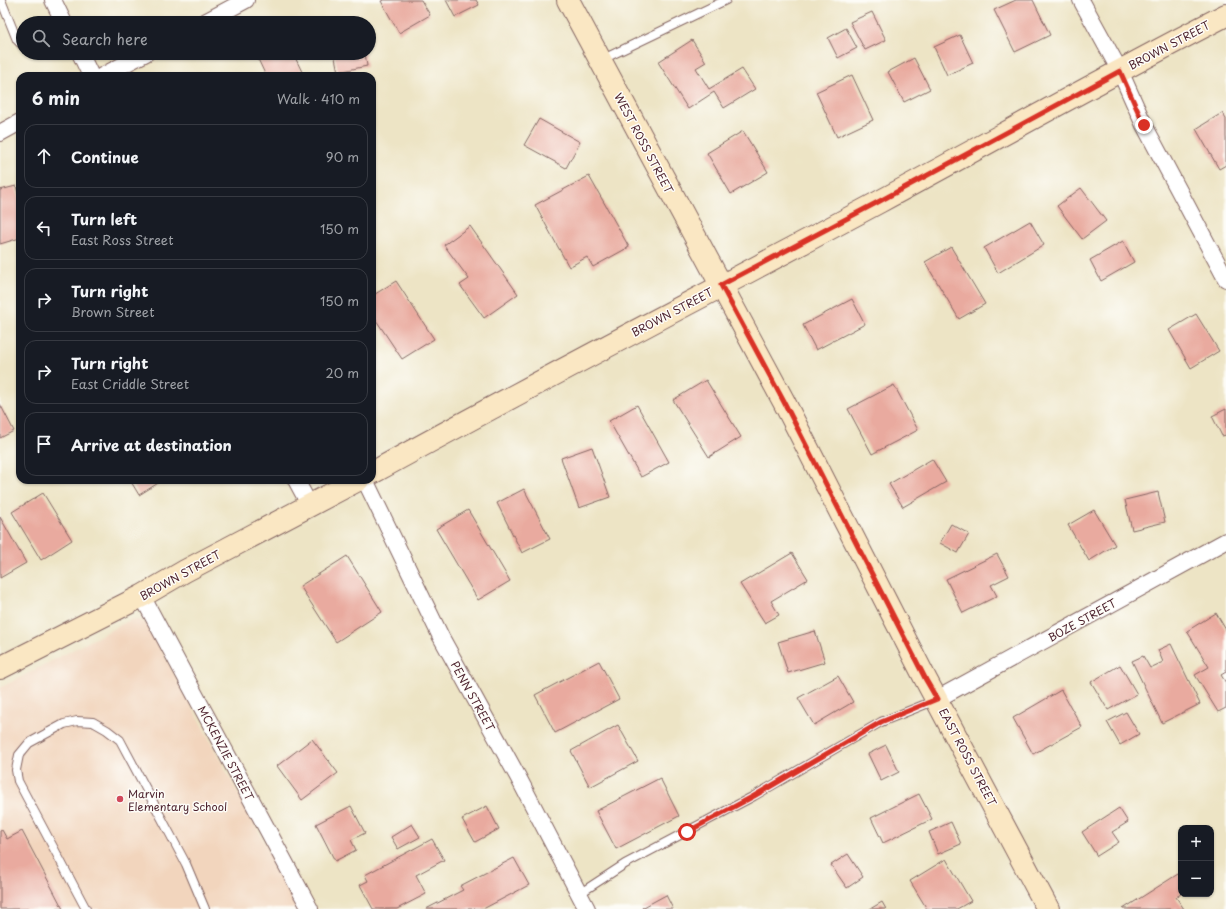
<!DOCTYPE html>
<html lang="en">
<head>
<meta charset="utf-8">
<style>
  :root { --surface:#171b24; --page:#20242c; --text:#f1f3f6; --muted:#9ea1a6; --line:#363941 }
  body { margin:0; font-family:"Playpen Sans",sans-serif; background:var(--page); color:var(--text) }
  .controls { position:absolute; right:12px; bottom:12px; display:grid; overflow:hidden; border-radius:8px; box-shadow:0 1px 3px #0004 }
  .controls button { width:36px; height:36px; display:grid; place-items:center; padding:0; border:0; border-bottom:1px solid var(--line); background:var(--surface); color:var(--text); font:20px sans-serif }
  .stop { position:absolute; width:12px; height:12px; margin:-9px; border:3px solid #d93025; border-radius:50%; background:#fff }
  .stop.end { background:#d93025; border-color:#fff; box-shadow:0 1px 4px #0008 }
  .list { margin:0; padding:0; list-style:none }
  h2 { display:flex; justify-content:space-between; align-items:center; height:52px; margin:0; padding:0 16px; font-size:17px }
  h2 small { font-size:13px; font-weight:400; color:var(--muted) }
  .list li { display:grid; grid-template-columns:26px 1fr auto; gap:12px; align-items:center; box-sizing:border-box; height:64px; margin:0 8px 8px; padding:0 8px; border:1px solid var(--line); border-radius:12px }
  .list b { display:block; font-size:15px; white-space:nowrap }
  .list p { margin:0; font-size:13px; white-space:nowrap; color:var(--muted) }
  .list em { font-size:13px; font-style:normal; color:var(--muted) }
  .icon { flex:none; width:22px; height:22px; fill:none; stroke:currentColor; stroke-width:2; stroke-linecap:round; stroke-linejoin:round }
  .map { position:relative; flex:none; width:1226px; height:909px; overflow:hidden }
  .search { position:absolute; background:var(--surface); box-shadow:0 1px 3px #0004; left:16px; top:16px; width:360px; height:44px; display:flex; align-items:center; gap:10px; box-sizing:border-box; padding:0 14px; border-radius:22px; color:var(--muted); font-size:15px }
  .panel { position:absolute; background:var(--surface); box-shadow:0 1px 3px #0004; left:16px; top:72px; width:360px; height:412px; border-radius:12px }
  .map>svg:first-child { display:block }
  .built { fill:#f2d5bd }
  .building { fill:#e9aa9f }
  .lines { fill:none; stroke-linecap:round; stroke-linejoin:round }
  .lane-casing { stroke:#836461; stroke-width:10 }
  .street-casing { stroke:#836461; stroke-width:18 }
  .secondary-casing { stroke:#836461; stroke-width:24 }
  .lane { stroke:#fff; stroke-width:8 }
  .street { stroke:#fff; stroke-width:16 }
  .secondary { stroke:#fae7c3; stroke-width:22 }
  .route { stroke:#d93025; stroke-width:5 }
  .poi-dot { fill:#d1495b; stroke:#fdfcf7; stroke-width:1.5 }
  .labels { text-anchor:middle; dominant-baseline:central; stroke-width:3; stroke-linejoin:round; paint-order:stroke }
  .street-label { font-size:11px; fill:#4a1f2b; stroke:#fdfcf7 }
  .poi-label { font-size:11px; fill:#4a1f2b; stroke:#fdfcf7; text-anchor:start }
</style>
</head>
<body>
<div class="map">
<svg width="1226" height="909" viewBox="0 0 1226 909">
  <rect width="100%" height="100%" fill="#fdfcf7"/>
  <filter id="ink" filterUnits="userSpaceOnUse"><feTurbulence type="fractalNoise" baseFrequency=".025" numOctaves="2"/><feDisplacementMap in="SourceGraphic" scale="8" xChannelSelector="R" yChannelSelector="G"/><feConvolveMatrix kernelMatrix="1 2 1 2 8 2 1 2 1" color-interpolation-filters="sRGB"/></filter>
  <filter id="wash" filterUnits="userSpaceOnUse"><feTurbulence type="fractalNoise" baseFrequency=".012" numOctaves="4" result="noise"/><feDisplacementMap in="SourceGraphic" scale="16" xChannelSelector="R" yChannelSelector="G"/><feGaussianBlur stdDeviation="0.9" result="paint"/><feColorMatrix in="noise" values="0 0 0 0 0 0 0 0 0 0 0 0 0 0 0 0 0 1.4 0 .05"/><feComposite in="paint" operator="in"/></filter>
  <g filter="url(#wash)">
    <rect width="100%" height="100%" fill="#ede4c5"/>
    <path class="built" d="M132,619l8,1 8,5 152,284h-300v-221z"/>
    <g id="blocks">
      <path class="building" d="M384,0h37l9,15 -31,18 -18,-32z
        M446,0h30l3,5 -24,12z
        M1016,0h17l17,35 -35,17 -21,-42z
        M872,12l14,28 -21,10 -15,-28z
        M357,18l1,5h-20v-1z
        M846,28l11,20 -19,10 -10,-20z
        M960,35l13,28 -26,12 -13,-28z
        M692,40l14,22 -10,6 13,21 33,-20 13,20 -31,19 -10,-16 -26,17 -30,-47z
        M270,53h23l11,23h-38l-8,-17z
        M334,53h31l2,13 -29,6z
        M914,58l16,31 -26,13 -16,-30z
        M852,75l21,45 -36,17 -21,-45z
        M1222,113l4,6v46l-7,4 -23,-40z
        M539,119l41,23 -14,26 -42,-23z
        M743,131l25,41 -37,22 -24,-41z
        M589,176l40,71 -36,20 -6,-10 -18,10 -34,-62z
        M16,186l4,15v37l-20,6v-54z
        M1081,188l25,33 -24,18 -25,-33z
        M1030,221l14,24 -46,28 -14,-25z
        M470,226l48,68 -34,24 -24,-33 9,-6 -25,-34z
        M1123,241l11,21 -33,19 -11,-21z
        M951,247l34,57 -26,15 -34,-57z
        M396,281l38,58 -32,20 -30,-45v-18z
        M852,299l13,25 -49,26 -13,-25z
        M1196,314l23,37 -28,17 -22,-38z
        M706,380l35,57 -32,20 -36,-57z
        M894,385l24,45 -46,24 -24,-45z
        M0,404l14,27 -14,7z
        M637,405l32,57 -28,15 -32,-56z
        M1226,409v26l-4,1 -10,-20z
        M592,447l18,50 -31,11 -18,-50z
        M932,459l14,23 -43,25 -14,-23z
        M130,480h33l-24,15z
        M524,489l26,50 -28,14 -25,-50z
        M1158,492l7,30 -33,8 -7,-30z
        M43,493l29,47 -31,20 -29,-48z
        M468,510l42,71 -32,19 -42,-71z
        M1094,510l21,35 -26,16 -21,-36z
        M0,517l26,46 -26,15z
        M951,524l18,10 -11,19 -18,-10z
        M792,553l16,26 -37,22 8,14 -14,8 -25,-39z
        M997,554l12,22 -18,9 6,11 -34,17 -17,-34z
        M347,556l35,56 -46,30 -36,-56z
        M1216,613l10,17v42l-5,3 5,8v25l-8,4 -23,-37 14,-8 -22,-36z
        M815,631l10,31 -37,11 -10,-31z
        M1171,644l29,60 -38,19 -30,-62 11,-5 7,12 13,-6 -5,-12z
        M599,661l20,38 -64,34 -20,-38z
        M1120,665l17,29 -29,16 -17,-28z
        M838,676l15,26 -39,23 -16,-27z
        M1061,690l21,37 -49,27 -20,-36z
        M1126,712l13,22 -19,11 -13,-23z
        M618,725l20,36 -48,26 -19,-36z
        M312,739l26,34 -36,27 -25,-34z
        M886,745l13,27 -18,9 -13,-27z
        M660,778l19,38 -63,33 -20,-38z
        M919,794l13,25 -49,24 -12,-25z
        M351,806l14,27 -14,7 5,10 -21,11 -19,-37z
        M487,806l12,23 -24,13 -13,-23z
        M1119,808l9,14 -16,10 7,10 -22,14 -15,-24z
        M951,822l10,22 -23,10 -9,-22z
        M412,824l8,13 -22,12 -7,-12z
        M2,830l5,9 15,-8 41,78h-63v-78z
        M432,839l12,21 -28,15 10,19 -29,15h-24l-13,-24 8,-4 -3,-6z
        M848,854l15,23 -16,11 -16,-23z
        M514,858l15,27 -46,24h-57l37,-19 -3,-4z
        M946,859l25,42 -14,8h-30l-17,-28z
        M1178,874l3,4v16l-5,3 8,12h-61z
        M666,895l7,14h-31v-1z
        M882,902l4,7h-16z"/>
    </g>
  </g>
  <g filter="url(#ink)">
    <use href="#blocks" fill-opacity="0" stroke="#836461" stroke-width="1"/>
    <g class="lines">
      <g class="lane-casing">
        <path id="lane" d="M1,0l16,40 6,6
          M601,60l125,-60
          M579,894l46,-30 129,-68 127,-74 55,-22
          M86,909l-68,-128 -2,-11 3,-15 10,-12 35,-19 13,-3 16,1 14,8 13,10 66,124 19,45"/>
      </g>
      <g class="street-casing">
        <path id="street" d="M53,0l11,23
          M1081,0l39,71 24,54 82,154
          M203,23l43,-23
          M80,53l11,23
          M102,76l44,-23
          M0,133l20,-11
          M296,480l14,26
          M365,480l76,157 77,140 69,132
          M142,596l168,313
          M937,699l289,-158"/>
      </g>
      <g class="secondary-casing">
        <path id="secondary" d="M568,0l216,402 142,278 122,229
          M372,473c168,-93 338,-180 507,-271 115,-62 230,-127 347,-187
          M0,668l142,-72 43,-25 173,-91"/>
      </g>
      <use href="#lane" class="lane"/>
      <use href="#street" class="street"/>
      <use href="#secondary" class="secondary"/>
    </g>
  </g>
  <g class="lines" filter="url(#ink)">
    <path class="route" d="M687,832l67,-36 127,-74 56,-23 -11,-19 -142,-278 -63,-117 157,-83 242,-131 24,54"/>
  </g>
  <circle class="poi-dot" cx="120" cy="799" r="4"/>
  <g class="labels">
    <g class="street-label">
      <text transform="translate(1169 45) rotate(-28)">BROWN STREET</text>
      <text transform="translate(644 143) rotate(62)">WEST ROSS STREET</text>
      <text transform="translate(672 312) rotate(-28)">BROWN STREET</text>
      <text transform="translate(180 575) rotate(-29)">BROWN STREET</text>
      <text transform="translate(1082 620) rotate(-29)">BOZE STREET</text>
      <text transform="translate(473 696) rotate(61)">PENN STREET</text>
      <text transform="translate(226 753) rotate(62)">MCKENZIE STREET</text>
      <text transform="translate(968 757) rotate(62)">EAST ROSS STREET</text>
    </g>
    <g class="poi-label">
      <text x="128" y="793">Marvin<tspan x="128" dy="13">Elementary School</tspan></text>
    </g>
  </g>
</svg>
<div class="controls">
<button>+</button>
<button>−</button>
</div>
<div class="stop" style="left:687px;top:832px"></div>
<div class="stop end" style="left:1144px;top:125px"></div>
<div class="search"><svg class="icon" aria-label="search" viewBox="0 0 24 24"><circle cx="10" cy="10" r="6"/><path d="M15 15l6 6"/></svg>Search here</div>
<section class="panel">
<h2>6 min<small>Walk · 410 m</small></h2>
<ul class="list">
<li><svg class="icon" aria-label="ahead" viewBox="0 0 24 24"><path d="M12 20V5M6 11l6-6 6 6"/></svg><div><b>Continue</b></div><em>90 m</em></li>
<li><svg class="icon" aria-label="left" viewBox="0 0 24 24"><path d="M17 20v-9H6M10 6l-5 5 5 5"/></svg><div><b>Turn left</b><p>East Ross Street</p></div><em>150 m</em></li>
<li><svg class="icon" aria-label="right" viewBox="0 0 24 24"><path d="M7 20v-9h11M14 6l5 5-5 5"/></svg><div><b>Turn right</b><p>Brown Street</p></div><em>150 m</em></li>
<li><svg class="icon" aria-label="right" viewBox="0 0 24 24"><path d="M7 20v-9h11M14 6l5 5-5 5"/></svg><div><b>Turn right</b><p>East Criddle Street</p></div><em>20 m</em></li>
<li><svg class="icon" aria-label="arrive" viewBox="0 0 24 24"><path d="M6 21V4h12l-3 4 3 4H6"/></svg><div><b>Arrive at destination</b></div></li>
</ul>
</section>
</div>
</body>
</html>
